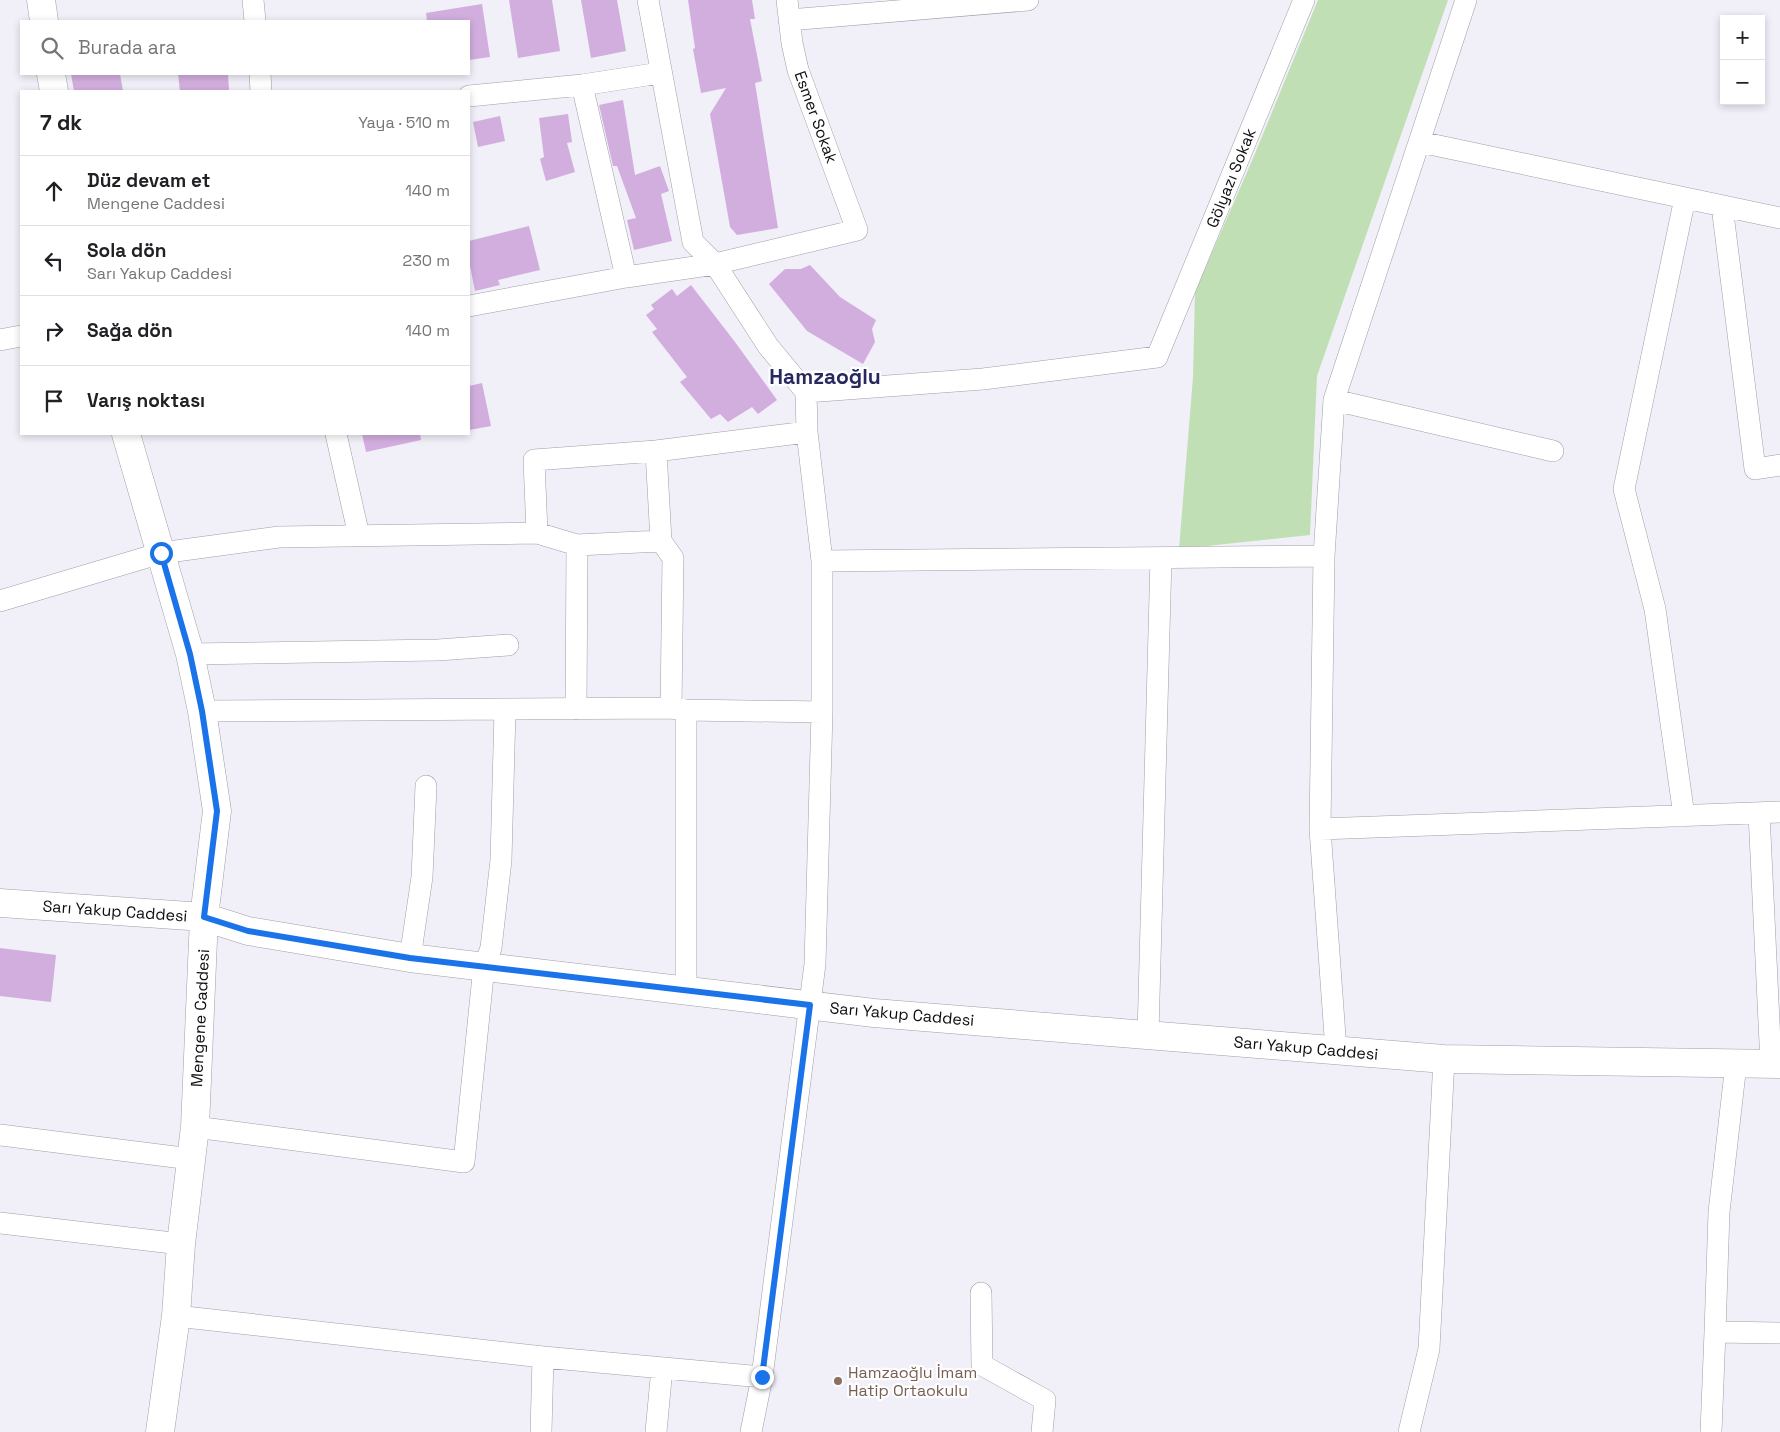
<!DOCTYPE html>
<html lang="tr">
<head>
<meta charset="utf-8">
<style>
  :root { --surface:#fff; --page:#f2f2f2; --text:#202124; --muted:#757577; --line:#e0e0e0 }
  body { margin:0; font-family:"Space Grotesk",sans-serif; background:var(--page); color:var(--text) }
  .controls { position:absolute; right:15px; top:15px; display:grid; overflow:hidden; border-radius:0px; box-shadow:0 2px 8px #0003 }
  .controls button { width:45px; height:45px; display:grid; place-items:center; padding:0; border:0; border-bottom:1px solid var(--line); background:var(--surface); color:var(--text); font:25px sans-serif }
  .stop { position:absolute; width:15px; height:15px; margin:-11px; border:4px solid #1a73e8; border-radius:50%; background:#fff }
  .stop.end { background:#1a73e8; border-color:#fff; box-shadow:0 1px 5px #0008 }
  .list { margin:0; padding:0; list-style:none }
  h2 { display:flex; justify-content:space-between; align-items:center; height:65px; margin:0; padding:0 20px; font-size:21px }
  h2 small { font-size:16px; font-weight:400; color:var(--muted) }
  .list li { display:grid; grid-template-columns:32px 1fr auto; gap:15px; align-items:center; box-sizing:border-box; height:70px; padding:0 20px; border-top:1px solid var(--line) }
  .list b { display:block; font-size:19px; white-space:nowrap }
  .list p { margin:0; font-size:16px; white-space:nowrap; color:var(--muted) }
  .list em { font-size:16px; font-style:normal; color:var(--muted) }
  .icon { flex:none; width:28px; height:28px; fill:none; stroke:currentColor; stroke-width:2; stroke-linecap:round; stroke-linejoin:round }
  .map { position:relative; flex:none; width:1780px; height:1432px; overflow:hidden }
  .search { position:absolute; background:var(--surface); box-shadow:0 2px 8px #0003; left:20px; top:20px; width:450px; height:55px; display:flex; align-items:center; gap:12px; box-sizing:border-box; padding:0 18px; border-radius:0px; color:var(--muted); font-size:19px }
  .panel { position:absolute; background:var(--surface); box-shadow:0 2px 8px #0003; left:20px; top:90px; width:450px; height:345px; border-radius:0px }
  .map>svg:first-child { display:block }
  .green { fill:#c0dfb5 }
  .building { fill:#d2aede }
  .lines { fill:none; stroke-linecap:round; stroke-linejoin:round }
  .street-casing { stroke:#a09ea7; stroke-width:22 }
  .secondary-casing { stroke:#a09ea7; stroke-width:29 }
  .street { stroke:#fff; stroke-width:21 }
  .secondary { stroke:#fff; stroke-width:28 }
  .route { stroke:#1a73e8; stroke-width:6 }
  .education-dot { fill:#8d6e63; stroke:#fefefe; stroke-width:2 }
  .labels { text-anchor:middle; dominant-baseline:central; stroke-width:4.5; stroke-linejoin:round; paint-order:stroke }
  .street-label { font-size:16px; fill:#0d0c0f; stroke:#fefefe }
  .education-label { font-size:16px; fill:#785e54; stroke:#fefefe; text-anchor:start }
  .district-label { font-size:21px; font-weight:bold; fill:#282861; stroke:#fefefe }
</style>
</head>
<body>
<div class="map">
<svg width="1780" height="1432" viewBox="0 0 1780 1432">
  <rect width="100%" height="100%" fill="#f1eff8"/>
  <path class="green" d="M1318,0h130l-131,376 -7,159 -131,14 14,-172 2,-85 59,-136z"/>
  <path class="building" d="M509,0h43l8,51 -42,7z
    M581,0h36l9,51 -35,7z
    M688,0h64l3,19h-5l12,62 -7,2 23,145 -41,7 -7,-8 -20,-113 16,-26 -25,5 -8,-44 2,-1z
    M482,4l8,53 -21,3v-39h-42l-1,-8z
    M71,74h49l3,17h-49z
    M178,74h50l1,17h-49z
    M623,100l12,75 25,-9 9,25 -8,3 11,47 -38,9 -7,-30 9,-2 -19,-52h-4l-14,-61z
    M568,114l4,28 -5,1 8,29 -29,9 -6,-22 4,-2 -5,-39z
    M500,116l5,25 -27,6 -5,-25z
    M529,226l11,44 -42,10 2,5 -25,6 -6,-30v-20z
    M810,265l30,32 36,23 -4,9 3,13 -12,22 -56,-33 -38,-47 16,-15h16z
    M691,285l44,57 42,58 -19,14 -6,-7 -24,15 -8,-8 -9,5 -31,-37 7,-5 -35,-45 5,-3 -11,-14 8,-6 -3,-4 21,-16 5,7z
    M482,383l9,43 -22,4v-44z
    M362,434h58l1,6 -55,12z
    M0,948l56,7 -5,47 -51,-6z"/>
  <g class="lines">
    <g class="street-casing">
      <path id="street" d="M253,0l2,21
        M648,0l45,242 22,22 53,82 38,46 177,-13 174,-22 147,-357
        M789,20l239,-20
        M260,74l1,17
        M582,85l44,192
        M469,96l113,-11 78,-12
        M1420,142l360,76
        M1722,206l33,263 25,-4
        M469,306l157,-29 89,-13 142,-34 -59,-160 -6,-27 -5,-43
        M0,340l21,-4
        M1334,400l219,51
        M336,434l23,102
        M656,451l5,90 12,17 -2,150
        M537,533l-3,-73 122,-9 151,-19
        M822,561l502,-5
        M0,601l161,-48 118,-16 258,-4 40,12
        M190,654l248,-4 70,-5
        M576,709l1,-164 84,-4
        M202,711l469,-3 15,2 136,2
        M1759,813l12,251
        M1684,816l-29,-207 -31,-120 61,-291
        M1320,829l460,-17
        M410,958l12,-81 4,-91
        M686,990v-280
        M1148,1035l13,-477
        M1336,1050l-16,-221 4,-273 10,-156 132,-400
        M1736,1064l-17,148 -4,120 65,1
        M195,1127l269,35 20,-196 7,-18 10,-88 4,-150
        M0,1135l191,24
        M0,1223l181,21
        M981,1293l1,72 63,35 -3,32
        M176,1316l367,41 219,20
        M541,1432l2,-75
        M656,1432l6,-64
        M751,1432l11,-55 53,-413 7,-252v-151l-15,-129 -1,-40
        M1409,1432l20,-83 15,-290
        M1711,1432l4,-100"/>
    </g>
    <g class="secondary-casing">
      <path id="secondary" d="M41,0l3,21
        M51,74l3,17
        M126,434l64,220 12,57 15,100 -13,106 -9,210 -14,117 -5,72 -16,116
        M0,903l204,14 44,14 162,27 464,55 570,46 336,5"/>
    </g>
    <use href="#street" class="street"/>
    <use href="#secondary" class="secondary"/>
  </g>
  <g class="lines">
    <path class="route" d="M161,553l29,101 12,57 15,100 -13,106 44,14 162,27 400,47 -48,372"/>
  </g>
  <circle class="education-dot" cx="838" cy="1381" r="5"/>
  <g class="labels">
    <g class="street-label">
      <text transform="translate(816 117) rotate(70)">Esmer Sokak</text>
      <text transform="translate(1231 178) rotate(-68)">Gölyazı Sokak</text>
      <text transform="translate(115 911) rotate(4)">Sarı Yakup Caddesi</text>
      <text transform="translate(902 1014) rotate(5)">Sarı Yakup Caddesi</text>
      <text transform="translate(200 1018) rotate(-87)">Mengene Caddesi</text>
      <text transform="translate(1306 1048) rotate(5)">Sarı Yakup Caddesi</text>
    </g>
    <g class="education-label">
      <text x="848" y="1372">Hamzaoğlu İmam<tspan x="848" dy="18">Hatip Ortaokulu</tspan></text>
    </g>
    <g class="district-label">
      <text x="825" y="376">Hamzaoğlu</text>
    </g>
  </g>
</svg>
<div class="controls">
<button>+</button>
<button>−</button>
</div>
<div class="stop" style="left:161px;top:553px"></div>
<div class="stop end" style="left:762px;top:1377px"></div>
<div class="search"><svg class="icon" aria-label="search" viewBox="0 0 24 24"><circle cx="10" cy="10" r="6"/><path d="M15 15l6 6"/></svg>Burada ara</div>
<section class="panel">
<h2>7 dk<small>Yaya · 510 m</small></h2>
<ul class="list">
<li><svg class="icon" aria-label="ahead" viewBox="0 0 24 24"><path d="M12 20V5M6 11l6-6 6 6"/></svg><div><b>Düz devam et</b><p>Mengene Caddesi</p></div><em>140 m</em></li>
<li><svg class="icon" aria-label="left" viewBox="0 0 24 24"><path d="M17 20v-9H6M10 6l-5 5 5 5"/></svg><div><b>Sola dön</b><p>Sarı Yakup Caddesi</p></div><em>230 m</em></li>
<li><svg class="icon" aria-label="right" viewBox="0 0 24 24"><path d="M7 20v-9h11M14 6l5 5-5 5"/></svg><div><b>Sağa dön</b></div><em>140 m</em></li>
<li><svg class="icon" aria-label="arrive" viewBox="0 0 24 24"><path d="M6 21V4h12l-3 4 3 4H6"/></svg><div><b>Varış noktası</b></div></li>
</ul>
</section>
</div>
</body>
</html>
